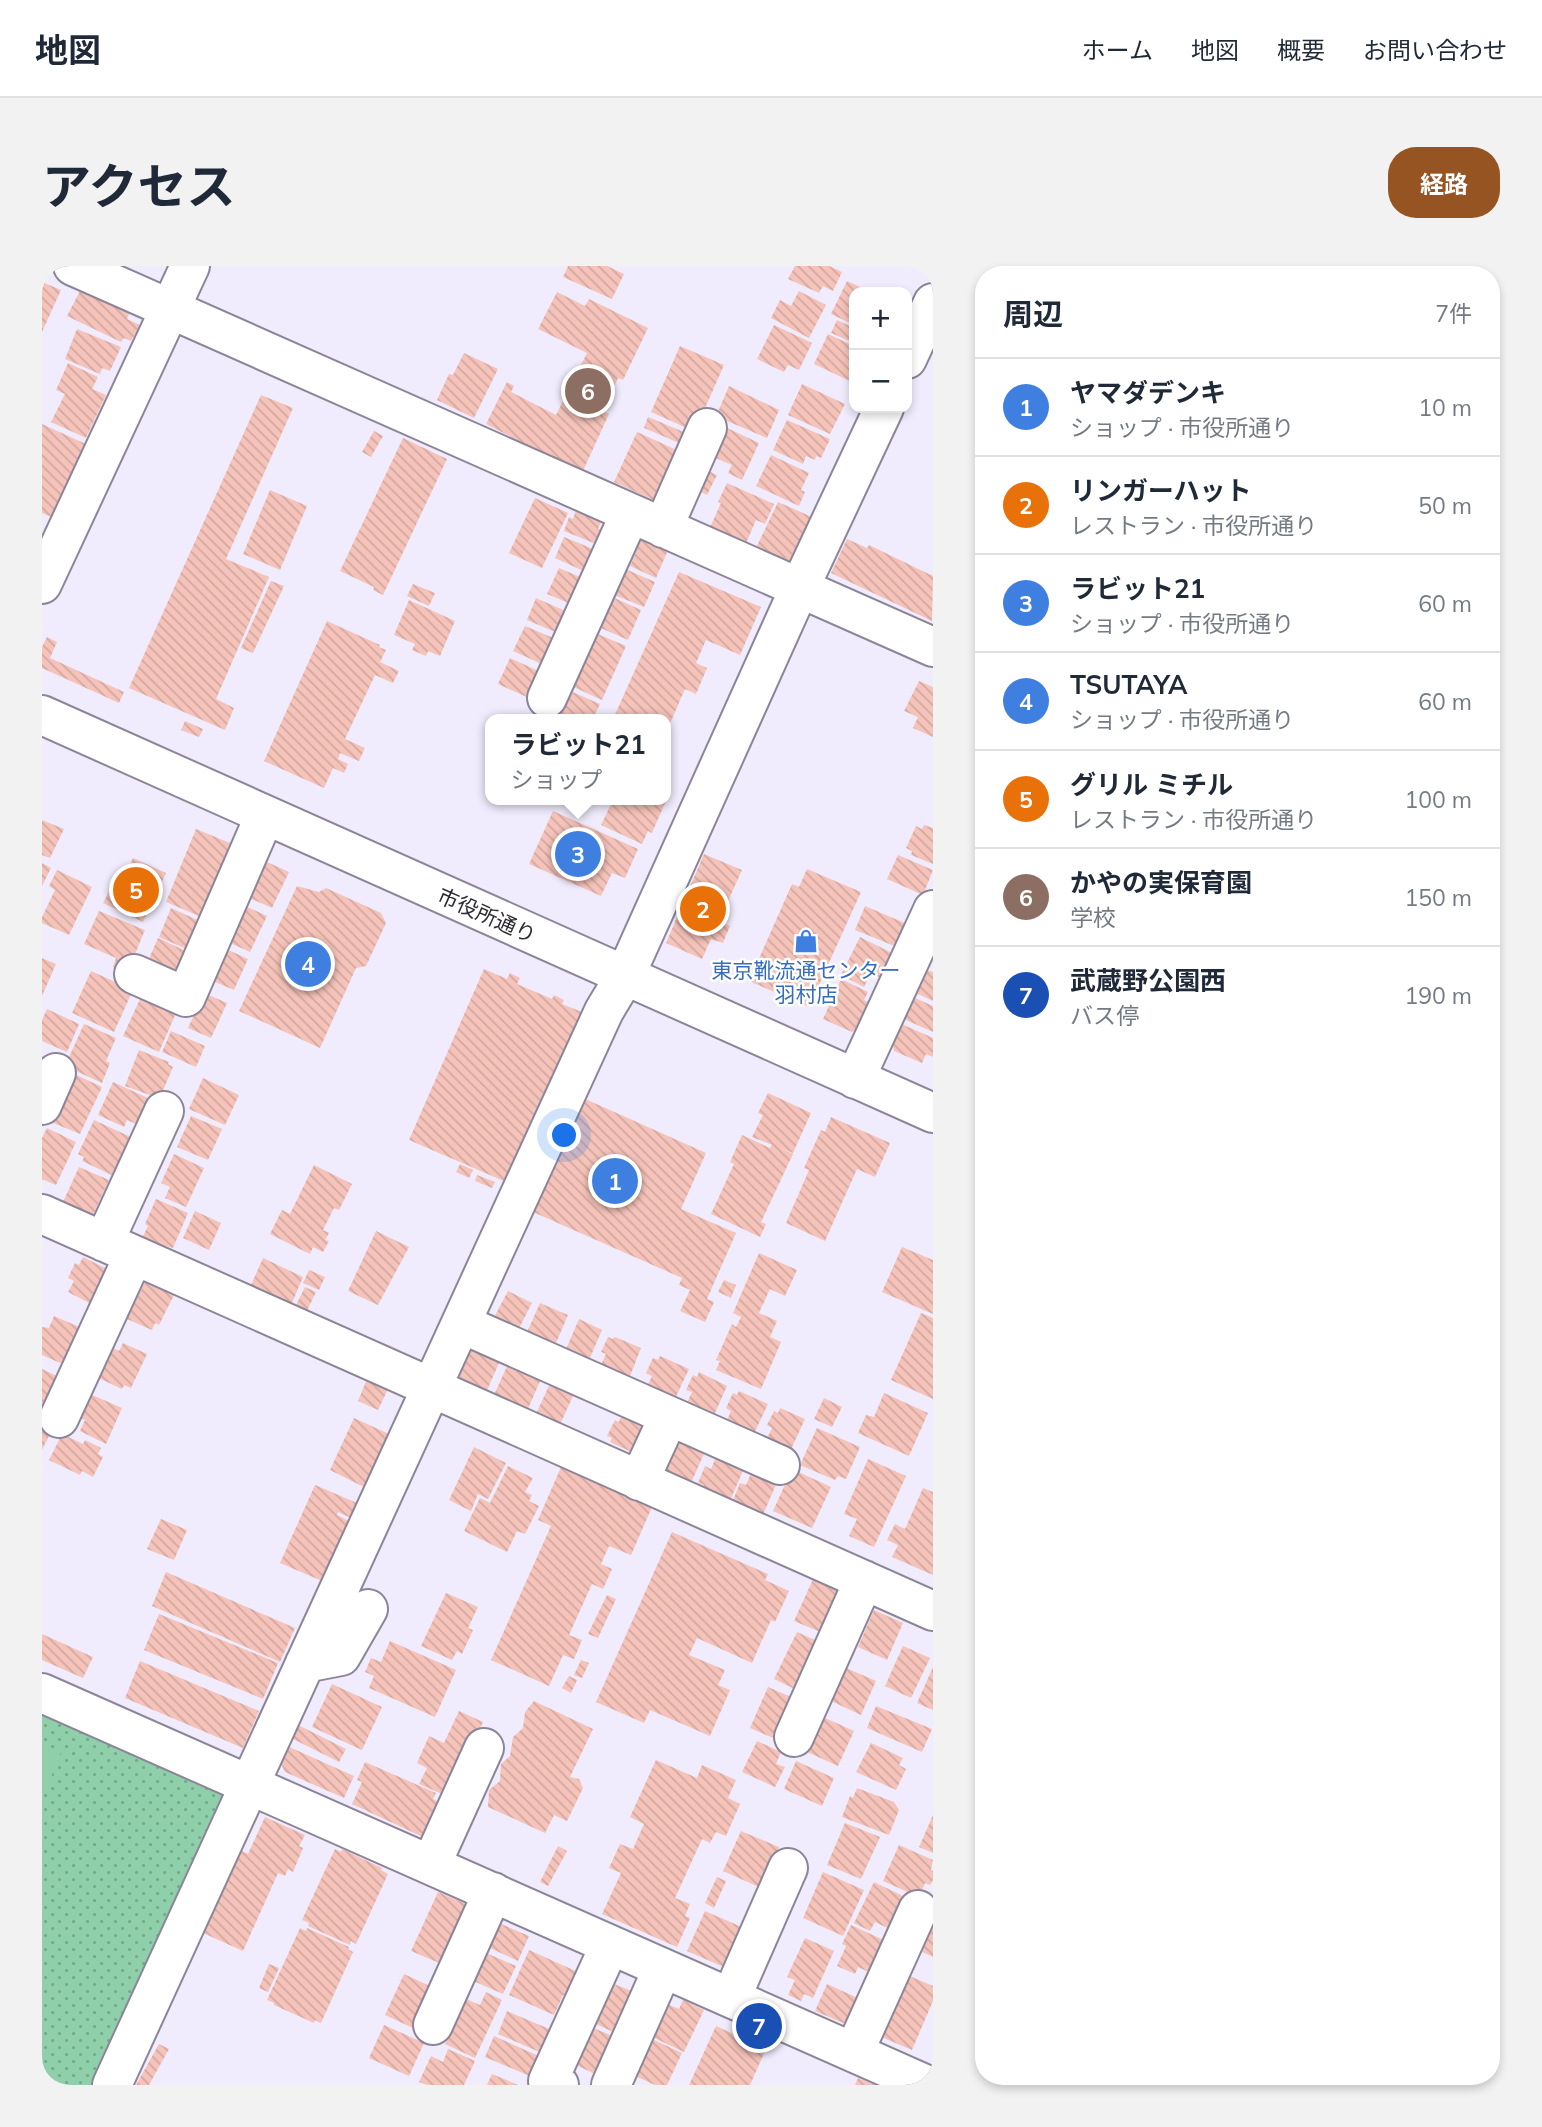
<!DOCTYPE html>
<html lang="ja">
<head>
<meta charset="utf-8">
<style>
  :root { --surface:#fff; --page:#f2f2f3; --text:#1f2937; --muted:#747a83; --line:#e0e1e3; --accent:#965423 }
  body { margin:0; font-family:Mulish,"Noto Sans JP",sans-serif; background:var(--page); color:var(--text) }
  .controls { position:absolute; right:21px; top:21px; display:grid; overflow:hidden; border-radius:14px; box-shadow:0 4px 10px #0003 }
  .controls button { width:63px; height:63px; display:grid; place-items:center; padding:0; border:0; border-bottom:2px solid var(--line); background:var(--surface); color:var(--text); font:35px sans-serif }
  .you { position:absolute; left:523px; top:870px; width:24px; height:24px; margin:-18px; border:5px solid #fff; border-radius:50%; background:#1a73e8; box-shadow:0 0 0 10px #1a73e833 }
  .badge { display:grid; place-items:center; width:46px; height:46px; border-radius:50%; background:var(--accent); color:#fff; font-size:23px; font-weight:700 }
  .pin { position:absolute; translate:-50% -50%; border:4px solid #fff; box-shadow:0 2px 7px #0006 }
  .popup { position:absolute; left:443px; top:448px; width:186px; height:91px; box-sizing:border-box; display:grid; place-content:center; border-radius:14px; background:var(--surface); filter:drop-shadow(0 2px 5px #0005); font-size:23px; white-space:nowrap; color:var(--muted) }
  .popup b { font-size:26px; color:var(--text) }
  .popup::after { content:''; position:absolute; left:50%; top:100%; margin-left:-14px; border:14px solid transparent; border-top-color:var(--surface) }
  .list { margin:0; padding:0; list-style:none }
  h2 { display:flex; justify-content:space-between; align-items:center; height:91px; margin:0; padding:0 28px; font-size:30px }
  h2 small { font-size:23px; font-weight:400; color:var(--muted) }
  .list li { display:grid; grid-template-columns:46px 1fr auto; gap:21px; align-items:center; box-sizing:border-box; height:98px; padding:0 28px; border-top:2px solid var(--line) }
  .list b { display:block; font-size:26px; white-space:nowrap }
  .list p { margin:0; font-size:23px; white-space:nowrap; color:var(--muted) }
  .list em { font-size:23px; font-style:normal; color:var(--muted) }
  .map { position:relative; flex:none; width:891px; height:1819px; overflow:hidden; border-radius:28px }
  header { display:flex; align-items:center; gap:42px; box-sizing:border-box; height:98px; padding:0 35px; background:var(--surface); border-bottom:2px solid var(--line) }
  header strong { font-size:33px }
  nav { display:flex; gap:38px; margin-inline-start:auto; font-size:24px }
  .intro { display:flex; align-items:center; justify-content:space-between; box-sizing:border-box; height:168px; padding:0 42px }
  h1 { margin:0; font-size:49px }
  .button { padding:18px 32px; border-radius:28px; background:var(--accent); color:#fff; font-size:24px; font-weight:700 }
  main { display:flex; gap:42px; padding:0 42px }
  aside { flex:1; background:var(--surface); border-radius:28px; box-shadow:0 4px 10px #0003 }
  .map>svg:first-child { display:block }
  .grass { fill:url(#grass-dots) }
  .pitch { fill:#8fd0aa }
  .building { fill:url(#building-back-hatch) }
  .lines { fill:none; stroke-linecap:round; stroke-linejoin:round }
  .minor-casing { stroke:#8c8599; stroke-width:42 }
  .minor { stroke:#fff; stroke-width:38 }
  .labels { text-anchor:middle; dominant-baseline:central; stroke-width:5; stroke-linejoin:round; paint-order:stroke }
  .street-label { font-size:21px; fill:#2d2a32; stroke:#fff }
  .shop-label { font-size:21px; fill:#366cbe; stroke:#fff }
</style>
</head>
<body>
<header>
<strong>地図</strong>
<nav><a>ホーム</a><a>地図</a><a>概要</a><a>お問い合わせ</a></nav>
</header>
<div class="intro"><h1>アクセス</h1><a class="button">経路</a></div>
<main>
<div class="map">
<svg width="891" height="1819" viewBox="0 0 891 1819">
  <defs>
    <pattern id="grass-dots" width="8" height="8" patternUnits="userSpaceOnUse" patternTransform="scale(1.75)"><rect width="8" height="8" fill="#8fd0aa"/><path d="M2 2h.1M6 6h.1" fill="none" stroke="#75a98b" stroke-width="1.8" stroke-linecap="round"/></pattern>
    <pattern id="building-back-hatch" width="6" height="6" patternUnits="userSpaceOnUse" patternTransform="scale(1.75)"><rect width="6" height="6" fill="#f5c3b9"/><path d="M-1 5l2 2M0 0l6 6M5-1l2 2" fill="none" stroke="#d2a8a0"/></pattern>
  </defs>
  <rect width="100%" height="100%" fill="#f1ecfd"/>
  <path class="grass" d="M0,1440l173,75 13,27 -130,277h-56z"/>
  <path class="pitch" d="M0,1478l19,8 -19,48z"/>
  <path class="building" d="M526,0h39l17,8 -12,25 -49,-22z
    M753,0h34l13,6 -9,19 -10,-5 -4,7 -31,-14z
    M805,15l24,11h-17v33l-23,-11z
    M0,16l19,8 -19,42z
    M39,23l49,23 -3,7 13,6 -9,16 -7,-3 -3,4 -54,-26z
    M757,25l27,14 -17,33 -38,-20 9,-18 11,6z
    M515,26l28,14 4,-7 59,29 -25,52 -5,-2 -16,33 7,3 -27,59 -44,-19 1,-3 -53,-27 21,-42 7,4 -3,6 45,23 31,-62 -49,-24z
    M795,54l17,8v15l-23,-10z
    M732,59l38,18 -13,27 -11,-5 -4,7 -27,-13z
    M35,63l44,18 -11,24 -8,-3 -2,6 -35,-15z
    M786,68l26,12v37l-40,-19z
    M638,80l44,19 -25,57 -10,7 -38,-17z
    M422,87l34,16 -24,49 -37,-18 12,-26 4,1z
    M26,97l30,14 -6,12 14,6 -20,43 -35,-16 14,-28 -9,-4z
    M760,118l43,20 -15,30 -42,-19z
    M687,120l50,24 -12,28 -40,-17 -3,5 -10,-5z
    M219,129l32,13 -67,151 43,18 -53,122 18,9 -9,22 -96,-42z
    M606,151l43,18 -5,11 -42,-18z
    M745,154l43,19 -9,19 -5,-2 -1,4 -9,-4 -3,8 -30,-14z
    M0,158l46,21 -34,73 -12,-5z
    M683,161l34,16 -17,37 -14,-7 4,-8 -21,-9z
    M332,165l9,5 -12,21 -9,-5z
    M595,166l42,19 -23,50 -42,-19z
    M361,172l44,21 -64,136 -10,-5 1,-3 -34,-16z
    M729,189l38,18 -8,17 4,2 -6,14 -43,-20z
    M662,203l13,6 -10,20 -12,-6z
    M685,217l47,21 -9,20 -9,-4 -12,28 -36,-16 13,-29 -3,-1z
    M228,224l37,16 -27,64 -37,-16z
    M493,232l33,15 -26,55 -33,-15z
    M736,236l34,15 -21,44 -6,-3 -2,6 -28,-14z
    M534,244l26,10 -4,9 8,3 -5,14 -37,-15 5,-14 4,2z
    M522,271l34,14 -10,22 -33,-15z
    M600,272l26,12 -12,28 -26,-12z
    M805,273l20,9 2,-3 64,31 -1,45 -101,-48z
    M517,302l26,11 -12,26 -26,-11z
    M581,302l32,14 -11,25 -32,-13z
    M637,306l82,35 -21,48 -34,-15 -10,23 11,5 -11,26 -11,-5 -19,44v-14h-53z
    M229,315l13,5 -31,67 -12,-5z
    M371,318l22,9 -6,13 -22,-10z
    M566,329l33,15 -13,30 -34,-15z
    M494,332l34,15 -10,21 -33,-14z
    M367,334l46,21 -15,35 -12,-5 -2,5 -14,-6 3,-6 -21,-9z
    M285,355l53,24 -1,2 7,3 -6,12 19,9 -6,12 -18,-8 -30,64 20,9 -6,13 -19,-8 -2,6 10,5 -4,9 -11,-5 -9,20 -60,-27z
    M483,360l33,14 -12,26 -33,-15z
    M551,366l33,14 -24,54 -33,-15z
    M5,371l10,5 -7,16 74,34 -5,11 -77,-35v-21z
    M468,392l33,15 -12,26 -33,-15z
    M877,415l14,6v50l-20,-9 5,-11 -14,-6z
    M526,424l32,14 -7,15h-24l-12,-5z
    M143,455l18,8 -4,8 -18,-7z
    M624,526l3,2 -17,39 -4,-2 -6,13 -41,-19 12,-25h53z
    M511,545l85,38 -13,29 -13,-5 -11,23 -72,-32z
    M0,554l22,9 -14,29 -8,-3z
    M882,559l9,3v36l-22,-9 1,-4 -6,-3 10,-22 6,3z
    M154,563l34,14 -12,31 7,3 -19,42 -40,-17z
    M662,588l38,16 -23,51 11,5 -7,17 -12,-4 -9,20 -36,-16z
    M856,589l35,15 -10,25 -36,-16z
    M91,592l33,15 -23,49 -40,-19 13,-25 6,3z
    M225,596l22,10 -17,36 -27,-12 13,-27z
    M0,597l9,5 -9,18z
    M765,603l54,23 -52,115 -60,-26 43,-97 7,3z
    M15,604l35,17 -23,48 -27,-12v-6l13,-27 -6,-4z
    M255,620l22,6 7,-4 55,25 5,10 -20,43 -10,2 -36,80 -81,-37z
    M203,640l22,10 -17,36 -22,-10z
    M823,640l42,18 -10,23 -42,-17z
    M129,642l33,15 -13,28 -32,-14z
    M57,645l46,19 -18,43 -14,-6 3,-9 -32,-14z
    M818,671l38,19 -13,24 -14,-7 -7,14 -23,-12z
    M116,672l28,13 -11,25 -28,-13z
    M180,681l26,12 -14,31 -26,-11z
    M0,692l14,6 -14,32z
    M442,703l23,10 3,-6 10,5 -3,6 35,15 2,-4 10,5 -2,4 20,8 -76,170 -97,-42z
    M882,703l9,3v29l-19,-9z
    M49,705l42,19 -19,42 -42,-19z
    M799,713l27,13 -4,8 7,3 -11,25 -8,4 -29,-13z
    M162,727l23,10 -16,35 -23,-10z
    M864,728l27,12v26l-36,-16z
    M99,731l35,16 -17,39 -36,-16z
    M5,743l32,15 -12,28 -25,-11v-21z
    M855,756l36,16v19l-7,-3 -4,9 -28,-12 -2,-17z
    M42,758l32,14 -10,23 4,2 -8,20 -37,-17z
    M129,765l34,15 -9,21 -34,-15z
    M97,784l30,12 -1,2 5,3 -11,26 -7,4 -30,-11z
    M30,807l30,14 -22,47 -29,-12z
    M161,812l36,17 -14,30 -36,-16z
    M71,816l35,16 -12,26 -9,-4 -3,7 -26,-12z
    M726,827l43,20 -18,40 -41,-16 11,-22 -5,-2z
    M541,832l123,55 -25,56 55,24 -29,66 7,3 -9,20 -25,-11 10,-21 -11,-5 3,-7 -149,-66z
    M149,850l31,13 -14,31 -31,-13z
    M789,851l59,26 -15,34 -18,-8 -32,72 -39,-18 23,-53 -5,-2 17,-38 4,2z
    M52,854l39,18 -17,39 -34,-16 2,-4 -6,-3z
    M5,862l29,14 -20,43 -14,-6v-41z
    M700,869l28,13 2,-4 21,10 -32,68 5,2 -6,13 -49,-23 23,-50 -4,-2z
    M132,888l30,14 -18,39 -21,-9 5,-11 -9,-4z
    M418,898l13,6 -4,8 -13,-6z
    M272,899l38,19 -13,26 -5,-2 -11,22 6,3 -4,7 4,1 -6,11 -10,-5 -3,7 -40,-20 12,-24 8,4z
    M37,901l30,13 -16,35 -30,-13z
    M435,909l18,7 -3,6 -17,-7z
    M114,933l32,14 -15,35 -7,-2 -1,2 -23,-10 6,-12 -3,-2z
    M153,945l26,12 -12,27 -26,-12z
    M334,965l33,16 -31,58 -30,-14z
    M860,981l31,13v54l-51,-22z
    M717,987l38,17 -12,26 -15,-7 -11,24 18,8 -7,16 11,5 -20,47 -45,-19 4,-9 -4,-1 16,-36 4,3 5,-10 -8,-4z
    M41,991l26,13 -18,34 -23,-12 6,-11 -6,-3 7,-15 4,2z
    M221,992l40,19 -11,26 -41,-18z
    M267,1004l16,7 -6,13 -16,-7z
    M104,1014l29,13 -16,32 -4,-2 -3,7 -25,-11z
    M682,1014l12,5 -5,13 -13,-6z
    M263,1021l11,5 -9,19 -11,-6z
    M466,1025l24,12 -15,29 -27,-7z
    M498,1037l28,12 -12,28 -9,-4 -4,8 -19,-8z
    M879,1047l12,5v81l-42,-19z
    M12,1050l30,13 -17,37 -25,-11v-28l7,1z
    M537,1053l23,11 -16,37 -23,-11z
    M566,1071l4,2 3,-2 26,11 -14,36 -29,-13 8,-17 -5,-2z
    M81,1077l24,11 -16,34 -7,-3 -2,4 -26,-12 15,-30 8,4z
    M438,1080l22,10 -17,39 -19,-8 -8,-14 11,-23 7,3z
    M618,1090l29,13 -17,36 -28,-12 8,-17 -6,-3 7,-15 5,2z
    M466,1098l33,15 -14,32 -34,-14z
    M0,1103l21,10 -15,32 -6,-3z
    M657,1106l28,14 -16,36 -27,-13 8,-17 -6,-2 7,-15 4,2z
    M511,1111l24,10 -18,40 -24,-11z
    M325,1113l21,10 -10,21 -20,-9z
    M697,1125l29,13 -17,36 -27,-13 7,-16 -5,-3 7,-15 4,2z
    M842,1127l44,20 -19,43 -51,-23 8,-18 8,2z
    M48,1128l32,14 -16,36 -26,-13 5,-11 -6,-3z
    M782,1132l18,9 -10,20 -18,-8z
    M583,1141l29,13 -16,35 -28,-13 2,-4 -5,-2 8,-16 4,2z
    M738,1142l25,11 -17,37 -24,-11 8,-17 -5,-3 7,-14 4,2z
    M312,1152l35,16 -25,53 -34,-17z
    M0,1156l11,6 -11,22z
    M775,1162l43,19 -14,32 -8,-3 -3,4 -35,-15z
    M20,1168l21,10 2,-4 16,8 -3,6 5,3 -10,20 -11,-6 -2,4 -31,-15z
    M639,1169l26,12 -16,36 -27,-12z
    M432,1181l32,16 -18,36 -10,-5 -7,17 -22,-11z
    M676,1186l28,12 -17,39 -28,-13 3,-5 -6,-2 7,-17 6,3z
    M826,1193l38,17 -32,71 -25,-11 8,-17 -13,-5z
    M466,1200l25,12 -8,14 7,3 -3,6 10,5 -14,28 -8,-3 -10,21 -43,-21 16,-33 10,5z
    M519,1201l91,40 -21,48 -22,-9 -8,18 11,5 -9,20 -11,-5 -23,51 13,5 -8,19 -11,-4 -14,31 -58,-26 60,-134 -13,-6z
    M711,1203l25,11 -16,37 -26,-11 2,-4 -5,-2 7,-17 6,2z
    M750,1203l39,18 -19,41 -39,-17z
    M273,1219l42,18 -6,15 -13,-6 -1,3 12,6 -27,60 -42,-18z
    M881,1222l10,4v83l-41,-18 6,-12 -11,-5 8,-16 10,5z
    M119,1253l26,11 -13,30 -27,-11z
    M630,1266l96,42 -3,6 24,11 -14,31 -4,-2 -19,43 -55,-25 -8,17 36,15 -7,15 12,5 -20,46 -60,-26 -6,13 -48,-21z
    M124,1306l129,56 -15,34 -128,-56z
    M772,1311l25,11 -3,6 6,2 -22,36 -26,-11z
    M404,1327l32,14 -10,21 5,2 -11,24 -5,-3 -5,9 -31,-14z
    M565,1329l9,4 -18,39 -10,-4z
    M832,1344l29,13 -16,37 -29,-13z
    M117,1348l119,49 -15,36 -119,-49z
    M755,1366l20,9 -16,51 -27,-13z
    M0,1368l51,23 -10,21 -41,-18z
    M348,1375l66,29 -21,47 -66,-29 5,-12 -9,-4 6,-14 10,4z
    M861,1380l27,12 -19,40 -26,-12z
    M539,1394l8,3 -7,15 -8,-3z
    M98,1395l119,50 -16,37 -118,-50z
    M802,1401l32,14 -15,34 -32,-15z
    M891,1401v43l-16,-7z
    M527,1410l8,4 -6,13 -9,-5z
    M290,1418l50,23 -20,43 -50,-23z
    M726,1421l23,10 -13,43 -28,-12z
    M492,1435l59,28 -23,48 9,2 4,9 -16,33 -13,-6 -9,18 -57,-26 1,-17 11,-9 1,-17 9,-8 3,-19 10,-9 2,-16z
    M834,1440l56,23 -10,23 -55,-24z
    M417,1445l24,11 -34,75 -30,-13 8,-16 -10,-5 12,-27 15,7z
    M781,1451l31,14 -16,35 -31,-14z
    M254,1458l50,25 -7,13 -50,-25z
    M715,1475l24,11 -5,12 9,3 -10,20 -33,-15z
    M829,1477l32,15 -4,7 7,4 -10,21 -40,-18z
    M245,1480l67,30 -10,22 -59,-26 -5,-10z
    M614,1494l41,18 5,-13 34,15 -8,18 12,6 -14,32 -10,-4 -6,11 -8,-4 -27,59 15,6 -5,12 5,2 -13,29 -75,-33 19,-41 -12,-5 11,-24 13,5 11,-25 -14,-7z
    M754,1495l38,17 -12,28 -38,-17z
    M323,1496l71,31 -3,6 8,4 -16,35 -73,-34 10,-22 -5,-2z
    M815,1522l37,14 5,8 -10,25 -47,-18 8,-21 3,2z
    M891,1549v38l-14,-6z
    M223,1551l40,18 -6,11 4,2 -10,24 -5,-3 -3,7 -7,-3 -35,78 -40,-18 37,-83 8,4z
    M803,1557l35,14 -19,42 -34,-14z
    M699,1565l38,16 -18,41 -38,-17z
    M857,1579l34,15 -2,10 2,1v9l-3,5 -5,-2 -6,14 -36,-16z
    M516,1580l9,5 -19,35 -8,-4z
    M293,1583l6,3 1,-3 40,19 -1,2 7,4 -32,70 -5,-3 -1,4 -42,-19 1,-3 -7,-3z
    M781,1606l41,18 -21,46 -40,-18z
    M675,1611l9,4 -12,27 -9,-5z
    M832,1616l35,17 -15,32 -19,-9 -5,9 -16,-8z
    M396,1626l26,11 4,11 -24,51 -33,-14z
    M663,1645l39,17 -18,40 -39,-17z
    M891,1646v45l-17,-8z
    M457,1657l30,13 -11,25 -30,-14z
    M809,1659l39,18 -15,32 -17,-8 -3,7 -18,-8 9,-20 -4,-2z
    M258,1662l6,3 1,-3 42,19 -1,2 5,3 -32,71 -6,-3 -1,3 -40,-18v-2l-7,-3z
    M763,1672l29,13 -21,47 -9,-4 -3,7 -13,-6 7,-15 -8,-3z
    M487,1684l51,23 -11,24 -6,-2 -9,20 -45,-20z
    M442,1686l32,14 -13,28 -32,-14z
    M227,1698l10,4 -11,24 -9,-4z
    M362,1708l30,14 -19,41 -30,-14z
    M863,1708l28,12v15l-21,49 -33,-14 9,-21 3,2 11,-24z
    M567,1716l28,11 -19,41 -27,-12z
    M785,1718l33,15 -12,26 -33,-14z
    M444,1726l16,8 -27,58 -30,-14 21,-45 14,6z
    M641,1734l21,10 -20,42 -34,-16 15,-33 14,6z
    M465,1745l47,20 -10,23 -46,-20z
    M342,1759l40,18 -15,33 -40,-18z
    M674,1760l50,23 -16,36h-61z
    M549,1761l24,10 -18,38 -23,-11z
    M452,1770l47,21 -9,20 -47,-20z
    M608,1772l32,15 -15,32h-12l-22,-10z
    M117,1778l10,5 -20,36h-13z
    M406,1783l27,12 -11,24h-37l-8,-3 12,-26 12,6z
    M450,1808l26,11h-31z
    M816,1812l17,7h-20z"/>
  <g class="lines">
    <g class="minor-casing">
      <path id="minor" d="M31,0l860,381
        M865,93l26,-56
        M621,262l44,-100
        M0,318l148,-318
        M505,432l83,-184
        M0,449l891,398
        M92,708l52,23 79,-182
        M813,813l78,-169
        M0,839l14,-32
        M0,948l891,397
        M62,976l60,-131
        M420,1058l318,141
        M17,1152l75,-163
        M597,1215l30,-65
        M263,1397l36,-7 27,-47
        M0,1427l885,392
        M752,1471l70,-157
        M389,1599l53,-117
        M689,1732l57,-130
        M391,1759l60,-133
        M812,1786l64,-142
        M70,1819l492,-1074 21,-35 175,-389 84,-179
        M517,1819l-11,-4 62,-136
        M569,1819l52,-117"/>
    </g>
    <use href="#minor" class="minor"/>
  </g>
  <defs>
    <g id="shop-bare" transform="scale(1.89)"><path d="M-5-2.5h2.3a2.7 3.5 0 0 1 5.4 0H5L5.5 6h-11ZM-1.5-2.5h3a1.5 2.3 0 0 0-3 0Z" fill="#3f7fe0" stroke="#fff" stroke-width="2.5" paint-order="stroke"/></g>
  </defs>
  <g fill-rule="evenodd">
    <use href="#shop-bare" x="764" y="675"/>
  </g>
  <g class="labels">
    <g class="street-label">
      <text transform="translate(445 649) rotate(24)">市役所通り</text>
    </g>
    <g class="shop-label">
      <text x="764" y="704">東京靴流通センター<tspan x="764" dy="24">羽村店</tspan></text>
    </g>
  </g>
</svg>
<div class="controls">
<button>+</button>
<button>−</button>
</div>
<div class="you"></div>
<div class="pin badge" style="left:573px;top:915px;background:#3f7fe0">1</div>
<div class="pin badge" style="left:661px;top:643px;background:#e8710a">2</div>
<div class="pin badge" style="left:536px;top:588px;background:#3f7fe0">3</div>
<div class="popup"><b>ラビット21</b>ショップ</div>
<div class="pin badge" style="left:266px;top:698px;background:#3f7fe0">4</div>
<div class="pin badge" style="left:94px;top:624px;background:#e8710a">5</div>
<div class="pin badge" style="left:546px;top:125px;background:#8d6e63">6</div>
<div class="pin badge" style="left:717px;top:1760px;background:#1a4fb4">7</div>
</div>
<aside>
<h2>周辺<small>7件</small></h2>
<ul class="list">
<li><span class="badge" style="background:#3f7fe0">1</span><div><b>ヤマダデンキ</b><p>ショップ · 市役所通り</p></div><em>10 m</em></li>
<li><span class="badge" style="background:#e8710a">2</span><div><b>リンガーハット</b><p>レストラン · 市役所通り</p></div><em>50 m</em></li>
<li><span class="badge" style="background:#3f7fe0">3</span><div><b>ラビット21</b><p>ショップ · 市役所通り</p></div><em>60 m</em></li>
<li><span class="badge" style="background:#3f7fe0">4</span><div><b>TSUTAYA</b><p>ショップ · 市役所通り</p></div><em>60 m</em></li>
<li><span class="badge" style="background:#e8710a">5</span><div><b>グリル ミチル</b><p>レストラン · 市役所通り</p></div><em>100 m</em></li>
<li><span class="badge" style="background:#8d6e63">6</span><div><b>かやの実保育園</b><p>学校</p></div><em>150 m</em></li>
<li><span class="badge" style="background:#1a4fb4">7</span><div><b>武蔵野公園西</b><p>バス停</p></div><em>190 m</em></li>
</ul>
</aside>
</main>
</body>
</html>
